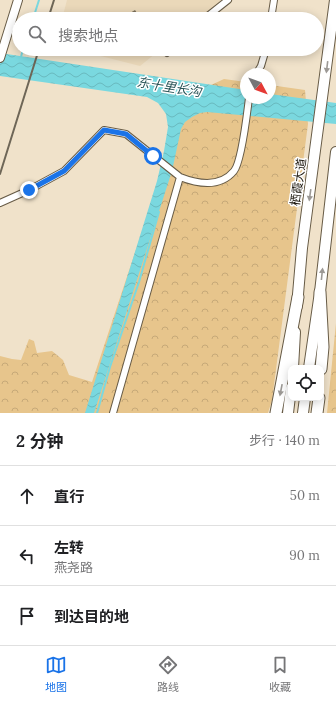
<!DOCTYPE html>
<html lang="zh">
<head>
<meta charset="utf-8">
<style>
  :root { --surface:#fff; --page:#f6f6f6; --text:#202124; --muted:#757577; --line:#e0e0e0; --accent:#1a73e8 }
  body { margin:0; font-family:Lora,"Noto Sans SC",serif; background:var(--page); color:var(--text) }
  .controls { position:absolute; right:12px; bottom:12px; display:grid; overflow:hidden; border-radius:8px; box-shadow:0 2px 10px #0003 }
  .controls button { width:36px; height:36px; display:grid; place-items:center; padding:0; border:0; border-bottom:1px solid var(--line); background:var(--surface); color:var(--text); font:20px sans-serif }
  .compass { position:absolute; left:240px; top:68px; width:36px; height:36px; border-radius:50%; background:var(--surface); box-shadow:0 2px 10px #0003; rotate:131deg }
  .stop { position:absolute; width:12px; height:12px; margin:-9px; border:3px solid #1a73e8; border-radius:50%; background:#fff }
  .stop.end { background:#1a73e8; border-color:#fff; box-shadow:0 1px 4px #0008 }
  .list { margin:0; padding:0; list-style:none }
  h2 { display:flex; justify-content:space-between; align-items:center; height:52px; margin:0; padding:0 16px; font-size:17px }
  h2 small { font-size:13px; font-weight:400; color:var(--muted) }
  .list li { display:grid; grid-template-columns:26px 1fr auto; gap:12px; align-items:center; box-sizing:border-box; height:60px; padding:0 16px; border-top:1px solid var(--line) }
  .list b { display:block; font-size:15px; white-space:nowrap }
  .list p { margin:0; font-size:13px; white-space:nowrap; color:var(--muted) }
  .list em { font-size:13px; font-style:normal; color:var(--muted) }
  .icon { flex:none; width:22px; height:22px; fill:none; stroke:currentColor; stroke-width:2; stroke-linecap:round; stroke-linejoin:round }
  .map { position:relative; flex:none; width:336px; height:413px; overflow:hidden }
  .search { position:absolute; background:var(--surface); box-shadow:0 2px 10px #0003; left:12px; right:12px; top:12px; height:44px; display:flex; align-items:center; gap:10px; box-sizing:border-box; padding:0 14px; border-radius:22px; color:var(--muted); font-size:15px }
  .sheet { height:232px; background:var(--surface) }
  nav { display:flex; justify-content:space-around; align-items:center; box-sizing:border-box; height:56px; border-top:1px solid var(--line); background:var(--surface); font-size:11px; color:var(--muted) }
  nav a { display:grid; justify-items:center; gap:2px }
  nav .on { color:var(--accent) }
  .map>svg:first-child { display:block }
  .built { fill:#ead8b9 }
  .forest { fill:url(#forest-crowns) }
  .water { fill:url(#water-waves) }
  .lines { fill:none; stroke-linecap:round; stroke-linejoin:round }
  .stream { stroke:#7ad8df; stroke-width:2 }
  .building { fill:url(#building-hatch) }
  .minor-casing { stroke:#675b46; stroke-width:8 }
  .tertiary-casing { stroke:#675b46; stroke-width:10 }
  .trunk-casing { stroke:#675b46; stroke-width:12 }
  .motorway-casing { stroke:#675b46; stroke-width:13 }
  .minor { stroke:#fff; stroke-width:6 }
  .tertiary { stroke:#fff; stroke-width:8 }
  .trunk { stroke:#fff; stroke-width:10 }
  .motorway { stroke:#fff; stroke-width:11 }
  .rail { stroke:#6e6657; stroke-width:2 }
  .oneway { fill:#9c9995 }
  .route { stroke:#1a73e8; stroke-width:5 }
  .labels { text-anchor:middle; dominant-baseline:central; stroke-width:3; stroke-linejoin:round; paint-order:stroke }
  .street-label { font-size:12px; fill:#221d14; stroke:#fff }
  .water-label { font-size:13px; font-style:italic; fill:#295457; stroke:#fff }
</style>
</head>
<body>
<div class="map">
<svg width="336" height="413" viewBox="0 0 336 413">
  <defs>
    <pattern id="forest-crowns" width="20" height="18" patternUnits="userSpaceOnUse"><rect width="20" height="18" fill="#e7c58c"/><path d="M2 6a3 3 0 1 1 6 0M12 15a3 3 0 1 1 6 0" fill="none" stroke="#c6a978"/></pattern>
    <pattern id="water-waves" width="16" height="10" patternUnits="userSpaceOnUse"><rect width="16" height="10" fill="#7ad8df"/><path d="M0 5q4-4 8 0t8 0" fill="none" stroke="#69b9be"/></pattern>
    <pattern id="building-hatch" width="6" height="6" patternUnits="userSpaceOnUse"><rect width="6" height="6" fill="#7b6f5a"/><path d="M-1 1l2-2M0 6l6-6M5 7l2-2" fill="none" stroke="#645b49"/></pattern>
  </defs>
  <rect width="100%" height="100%" fill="#f0e2ca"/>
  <path class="built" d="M67,0h155l-23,19h-137z
    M73,49h88l-21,17z"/>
  <path class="forest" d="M224,79l22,3v16h24v-13l35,5 3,34 -36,276 -4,13h-268v-57l12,3 9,1 8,-21 5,2 3,12 15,-2 11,9 6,15 23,7 95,-286z
    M336,323v90h-9z"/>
  <path class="water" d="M0,53l246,37v8h24v-4l66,9v21l-129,-12 -7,1 -8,4 -7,5 -4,7 -9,42 -78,242h-9l72,-232 7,-30 4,-24 -2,-13 -8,-11 -11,-6 -147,-21z"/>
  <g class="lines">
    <path class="stream" d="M33,19l6,-19
      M21,57l2,-8
      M97,413l13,-46 29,-85 20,-70"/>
  </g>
  <path class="building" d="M135,10l6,9h-11l-3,-4z
    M164,12l4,7h-14z"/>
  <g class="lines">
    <g class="minor-casing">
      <path id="minor" d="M204,19l24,-19
        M271,19l3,-19
        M167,53l4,-4
        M256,74l5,-8 5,-17
        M180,177c18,7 40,11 54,-6 8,-10 13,-58 15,-73
        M0,203l29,-13 35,-19 40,-41 22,4 54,43 -67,236"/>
    </g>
    <g class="tertiary-casing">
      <path id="tertiary" d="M0,58l18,-58"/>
    </g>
    <g class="trunk-casing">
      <path id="trunk" d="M297,306l5,-58 33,-248
        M293,368l2,-36
        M309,368l11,-76 16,-140
        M288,413l3,-25
        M303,413l2,-15"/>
    </g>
    <g class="motorway-casing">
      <path id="motorway" d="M320,292l3,55 -2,22
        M276,413l22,-116
        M317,413l2,-15"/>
    </g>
    <use href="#minor" class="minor"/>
    <use href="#tertiary" class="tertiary"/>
    <use href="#trunk" class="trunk"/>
    <use href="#motorway" class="motorway"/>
    <path class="rail" d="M48,19l6,-19
      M0,174l39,-125"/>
  </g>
  <defs><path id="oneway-solid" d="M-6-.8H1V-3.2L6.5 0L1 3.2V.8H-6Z"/></defs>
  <g class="oneway">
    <use href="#oneway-solid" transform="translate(327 67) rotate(97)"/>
    <use href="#oneway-solid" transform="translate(310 195) rotate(98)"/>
    <use href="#oneway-solid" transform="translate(322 274) rotate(-84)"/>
    <use href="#oneway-solid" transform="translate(281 390) rotate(101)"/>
  </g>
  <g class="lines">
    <path class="route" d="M29,190l35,-19 40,-41 22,4 27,22"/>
  </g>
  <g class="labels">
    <g class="street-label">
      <text transform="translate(298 182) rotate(-82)">栖霞大道</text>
    </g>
    <g class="water-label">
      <text transform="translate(169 87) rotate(9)">东十里长沟</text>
    </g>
  </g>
</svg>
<div class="controls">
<button><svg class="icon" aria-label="locate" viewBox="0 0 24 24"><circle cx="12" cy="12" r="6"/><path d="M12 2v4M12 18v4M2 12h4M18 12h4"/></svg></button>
</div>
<svg class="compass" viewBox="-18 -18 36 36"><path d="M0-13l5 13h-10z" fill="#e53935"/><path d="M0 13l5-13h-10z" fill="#757577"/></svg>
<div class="stop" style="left:153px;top:156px"></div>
<div class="stop end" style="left:29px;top:190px"></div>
<div class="search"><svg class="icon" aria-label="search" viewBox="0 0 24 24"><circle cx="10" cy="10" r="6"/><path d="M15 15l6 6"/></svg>搜索地点</div>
</div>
<section class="sheet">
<h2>2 分钟<small>步行 · 140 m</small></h2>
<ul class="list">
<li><svg class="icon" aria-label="ahead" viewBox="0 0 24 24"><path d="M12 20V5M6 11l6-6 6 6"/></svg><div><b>直行</b></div><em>50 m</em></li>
<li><svg class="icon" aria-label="left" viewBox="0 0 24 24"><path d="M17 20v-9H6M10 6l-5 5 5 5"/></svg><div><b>左转</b><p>燕尧路</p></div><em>90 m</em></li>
<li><svg class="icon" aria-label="arrive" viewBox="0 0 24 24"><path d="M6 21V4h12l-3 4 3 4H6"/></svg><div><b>到达目的地</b></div></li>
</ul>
</section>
<nav>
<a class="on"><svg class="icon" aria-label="map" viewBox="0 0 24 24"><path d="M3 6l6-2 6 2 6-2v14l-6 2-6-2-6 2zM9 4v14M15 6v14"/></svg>地图</a>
<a><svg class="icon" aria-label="directions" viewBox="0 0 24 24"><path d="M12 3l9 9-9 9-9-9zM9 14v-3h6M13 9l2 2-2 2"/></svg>路线</a>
<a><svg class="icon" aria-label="saved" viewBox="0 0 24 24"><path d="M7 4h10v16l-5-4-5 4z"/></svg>收藏</a>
</nav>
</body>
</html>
